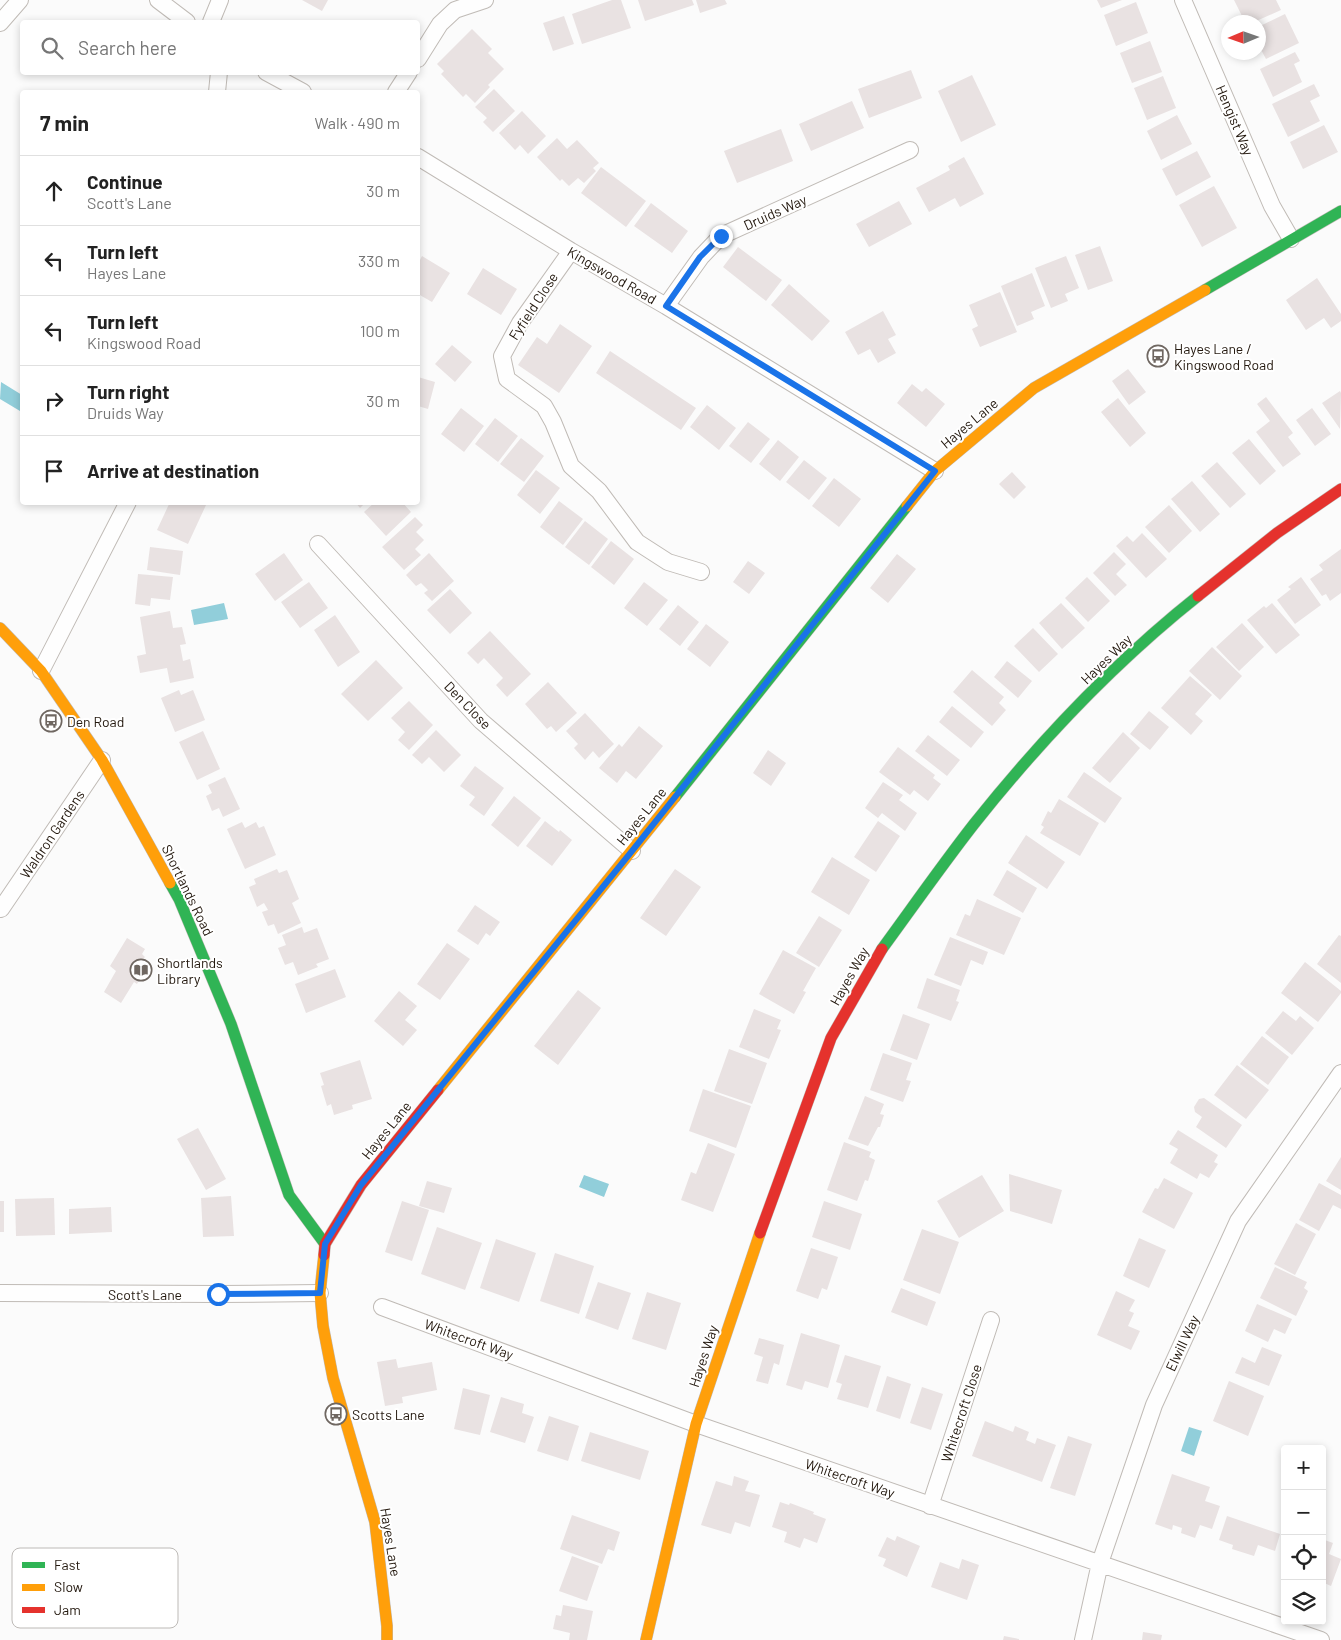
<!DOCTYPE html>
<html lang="en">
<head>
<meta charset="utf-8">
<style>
  :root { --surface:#fff; --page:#f2f2f2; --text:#222; --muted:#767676; --line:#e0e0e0 }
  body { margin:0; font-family:Barlow,sans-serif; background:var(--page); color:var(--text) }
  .controls { position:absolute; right:15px; bottom:15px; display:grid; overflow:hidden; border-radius:5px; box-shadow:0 2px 8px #0003 }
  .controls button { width:45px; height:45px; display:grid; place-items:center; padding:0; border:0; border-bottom:1px solid var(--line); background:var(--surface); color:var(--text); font:25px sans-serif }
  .compass { position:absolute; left:1221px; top:15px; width:45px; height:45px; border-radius:50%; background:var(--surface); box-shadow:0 2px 8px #0003; rotate:268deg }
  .stop { position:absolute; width:15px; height:15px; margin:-11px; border:4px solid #1a73e8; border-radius:50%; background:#fff }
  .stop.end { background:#1a73e8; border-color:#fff; box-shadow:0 1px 5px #0008 }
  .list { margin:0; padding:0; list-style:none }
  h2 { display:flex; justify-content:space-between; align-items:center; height:65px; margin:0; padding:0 20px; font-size:21px }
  h2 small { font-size:16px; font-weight:400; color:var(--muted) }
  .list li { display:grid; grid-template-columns:32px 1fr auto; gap:15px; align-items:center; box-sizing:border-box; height:70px; padding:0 20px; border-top:1px solid var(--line) }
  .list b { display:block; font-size:19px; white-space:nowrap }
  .list p { margin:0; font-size:16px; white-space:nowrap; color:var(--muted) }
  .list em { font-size:16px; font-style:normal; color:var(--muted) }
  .icon { flex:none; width:28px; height:28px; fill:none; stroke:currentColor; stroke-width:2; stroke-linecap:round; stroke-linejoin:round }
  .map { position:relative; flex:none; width:1341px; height:1640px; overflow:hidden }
  .search { position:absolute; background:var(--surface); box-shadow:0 2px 8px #0003; left:20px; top:20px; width:400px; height:55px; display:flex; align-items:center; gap:12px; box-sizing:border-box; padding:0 18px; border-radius:5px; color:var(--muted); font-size:19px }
  .panel { position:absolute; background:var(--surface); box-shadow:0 2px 8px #0003; left:20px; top:90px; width:400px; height:415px; border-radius:5px }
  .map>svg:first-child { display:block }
  .water { fill:#91ceda }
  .building { fill:#e9e2e2 }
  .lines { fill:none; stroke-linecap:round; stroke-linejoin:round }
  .street-casing { stroke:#c0bbb6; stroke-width:18 }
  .fast-casing { stroke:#c0bbb6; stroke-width:12 }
  .slow-casing { stroke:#c0bbb6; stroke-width:12 }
  .jam-casing { stroke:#c0bbb6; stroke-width:12 }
  .street { stroke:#fefefe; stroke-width:16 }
  .fast { stroke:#30b455; stroke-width:11 }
  .slow { stroke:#ff9f0a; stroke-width:11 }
  .jam { stroke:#e5322d; stroke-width:11 }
  .route { stroke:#1a73e8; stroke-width:6 }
  .labels { text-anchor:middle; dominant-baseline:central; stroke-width:4; stroke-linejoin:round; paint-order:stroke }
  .street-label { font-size:14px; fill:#23180e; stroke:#fff }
  .poi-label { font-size:14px; fill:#23180e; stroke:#fff; text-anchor:start }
  .key { fill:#fff; stroke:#bdbab7; stroke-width:1 }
  .key-label { font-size:14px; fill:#23180e }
</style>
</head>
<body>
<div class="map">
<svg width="1341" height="1640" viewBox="0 0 1341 1640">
  <rect width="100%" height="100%" fill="#fbfbfb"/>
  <path class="water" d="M1,382l21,13v13l-2,3 -20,-12z
    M224,603l4,16 -34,6 -3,-15z
    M584,1175l25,9 -5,13 -25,-10z
    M1189,1427l13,4 -8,25 -13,-5z"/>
  <path class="building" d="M302,0h26l-6,11z
    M612,0h9l10,28 -49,16 -10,-30z
    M638,0h54l2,5 -49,16z
    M696,0h29l2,4 -27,9z
    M1097,0h25l-21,8z
    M1234,0h42l5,10 -27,12h-9z
    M1136,2l12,31 -32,13 -12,-31z
    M1285,14l14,29 -33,16 -8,-15v-17z
    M564,16l10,28 -21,7 -10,-28z
    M472,29l20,20 -4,4 16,16 -16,16 2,2 -15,16 -9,-9 -3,3 -22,-23 3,-3 -7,-7z
    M1150,41l12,31 -30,11 -12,-30z
    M1295,52l5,9 -6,3 8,18 -29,15 -13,-28z
    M911,70l11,28 -53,20 -11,-29z
    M972,75l24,50 -35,17 -23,-51z
    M1163,76l13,32 -29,12 -13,-32z
    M1314,84l6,12 -10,5 10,20 -32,16 -16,-33z
    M494,89l21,22 -22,21 -10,-10 4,-4 -12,-11z
    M852,101l12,27 -53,23 -12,-27z
    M522,111l24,25 -18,18 -8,-9 -5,5 -16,-17z
    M1177,115l15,29 -31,16 -14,-29z
    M1324,125l14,27 -35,17 -13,-27z
    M781,129l12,32 -56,22 -13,-32z
    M557,138l10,11 10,-9 22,23 -6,5 3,3 -12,12 -6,-5 -9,8 -7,-7 -2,2 -23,-24z
    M1197,151l14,26 -35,19 -14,-27z
    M964,157l20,37 -24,13 -5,-9 -26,14 -13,-24 34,-18 -2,-4z
    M601,167l45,34 -20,26 -45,-34z
    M1214,186l23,42 -35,19 -23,-42z
    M899,201l13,23 -43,23 -13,-23z
    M651,203l37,28 -16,22 -38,-27z
    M1100,246l13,35 -25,9 -13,-35z
    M738,247l44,33 -16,21 -43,-34z
    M422,256l28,17 -18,29 -14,-8v-30z
    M1066,256l13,32 -14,6 3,7 -17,7 -16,-40z
    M483,268l34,21 -16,26 -34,-21z
    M1032,273l13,33 -14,6 3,7 -17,7 -16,-40z
    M1317,278l24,36v7l-10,7 -7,-10 -18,12 -20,-30z
    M789,284l41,37 -18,20 -41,-36z
    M1000,292l17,40 -37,15 -8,-18 6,-3 -9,-21z
    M883,311l13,24 -8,4 8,14 -18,10 -8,-14 -12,6 -13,-23z
    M560,324l32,22 -33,47 -41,-28 19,-28 10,7z
    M452,345l20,17 -17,20 -20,-18z
    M610,351l86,57 -15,22 -85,-57z
    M1128,369l18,23 -17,13 -17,-24z
    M418,377l17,5 -7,27 -10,-3z
    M912,384l10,8 4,-4 19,16 -19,23 -29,-24z
    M1340,391l1,2 -1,36 -18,-26z
    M1266,397l27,36 -5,4 13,17 -18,13 -27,-35 14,-11 -13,-17z
    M1118,398l28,35 -16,14 -29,-35z
    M707,405l29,23 -17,22 -29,-23z
    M461,408l23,18 -20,26 -23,-18z
    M1312,408l19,26 -16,12 -19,-26z
    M495,418l23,18 -20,26 -23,-18z
    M748,422l22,17 -19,24 -22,-17z
    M521,438l23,18 -20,26 -24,-18z
    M1249,439l27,32 -16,14 -28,-32z
    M778,440l21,17 -19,24 -21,-17z
    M804,460l23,18 -18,22 -23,-18z
    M1217,462l29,32 -16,14 -29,-32z
    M536,470l24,18 -20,26 -23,-19z
    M1012,472l14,15 -12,12 -15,-15z
    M834,478l27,21 -22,28 -27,-21z
    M1192,481l28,33 -20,18 -29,-33z
    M559,501l24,18 -20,26 -23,-18z
    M170,502h31l5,3 -18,39 -31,-14z
    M355,502h11l-6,6z
    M375,502h27l9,10 -25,24 -22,-24z
    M1169,505l23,26 -23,22 -24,-26z
    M415,517l8,8 -7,7 8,8 -9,9 6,6 -17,15 -22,-23z
    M585,521l23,18 -19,26 -24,-18z
    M1142,533l25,26 -21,19 -30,-32 11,-10 6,6z
    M611,541l23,18 -20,26 -23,-18z
    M150,547l33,4 -3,24 -33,-5z
    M1341,549v44l-11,8 -4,-7 -4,2 -12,-17 13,-9 -4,-5z
    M1114,552l12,12 -10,10 11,11 -12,11 -22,-23z
    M284,553l19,27 -28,21 -20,-27z
    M429,553l25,28 -22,20 -8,-8 4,-3 -7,-7 -5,3 -10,-11z
    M897,554l19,15 -28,34 -18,-15z
    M748,561l17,12 -16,21 -16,-12z
    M138,574l35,3 -3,23 -19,-2 -1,8 -15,-2z
    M1087,577l23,24 -22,21 -23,-24z
    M1301,577l20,28 -26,19 -18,-24 14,-11 -3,-2z
    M309,582l19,26 -28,20 -19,-26z
    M644,582l24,18 -21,26 -23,-18z
    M450,589l22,24 -22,21 -23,-24z
    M1061,603l24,25 -23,21 -23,-26z
    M1272,603l28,32 -24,19 -29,-34 17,-14 2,2z
    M678,605l21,17 -19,24 -21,-17z
    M170,611l3,17 9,-1 4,17 -6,1 3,16 7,-2 4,19 -24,5 -3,-15 -27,5 -3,-17 9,-2 -6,-37z
    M335,615l25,37 -22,15 -24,-37z
    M1242,623l22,24 -25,24 -23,-24z
    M706,624l23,18 -19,25 -23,-18z
    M1033,628l25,26 -19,18 -25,-26z
    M490,631l41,43 -24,23 -11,-12 7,-7 -19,-20 -6,6 -11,-11z
    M1212,647l30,29 -22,24 -31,-29z
    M376,660l27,28 -35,33 -27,-27z
    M1007,661l25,20 -14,17 -24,-21z
    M972,670l32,27 -5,6 7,7 -14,16 -39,-34z
    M1190,676l22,19 -17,19 8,7 -12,14 -30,-27z
    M548,682l29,31 -21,19 -5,-6 -4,3 -22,-25z
    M179,690l2,5 12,-5 12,30 -30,12 -14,-34z
    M409,701l24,24 -24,25 -11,-10 7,-8 -14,-14z
    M952,706l32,26 -13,16 -32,-26z
    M1149,711l20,16 -19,23 -20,-16z
    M585,713l29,31 -15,14 -6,-7 -8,9 -11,-12 4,-4 -12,-13z
    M639,726l24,20 -27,33 -10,-8 -9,12 -18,-15 20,-24 3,3z
    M436,730l25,25 -17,17 -15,-15 -7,7 -10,-9z
    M203,731l17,38 -23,11 -18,-38z
    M1123,732l17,16 -30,35 -18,-15z
    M928,735l32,25 -13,16 -32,-25z
    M898,747l37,28 -2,3 8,6 -13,17 -14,-11 -4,5 -31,-23z
    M768,750l18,13 -15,23 -18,-13z
    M475,766l29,22 -20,28 -15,-11 6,-8 -15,-11z
    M1084,772l38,26 -17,25 -38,-26z
    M225,777l15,32 -17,8 -4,-9 -7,3 -6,-15 6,-3 -4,-8z
    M883,782l20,13 -4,5 18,13 -12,18 -23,-18 -4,5 -13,-10z
    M514,796l27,22 -23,29 -27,-22z
    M1059,799l40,24 -19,33 -40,-23 4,-6 -3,-2 7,-14 3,2z
    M545,821l14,11 1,-2 12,10 -20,26 -26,-20z
    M878,821l22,15 -24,36 -22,-15z
    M242,822l3,6 11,-6 3,6 5,-2 12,29 -31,14 -18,-40z
    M1026,835l39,27 -18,27 -39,-26z
    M832,857l38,23 -21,35 -38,-23z
    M277,869l2,4 8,-3 12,29 -7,4 9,20 -23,11 -4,-10 -6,2 -6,-14 6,-2 -4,-7 -7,4 -8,-20 7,-3 -2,-5z
    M675,869l26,18 -35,49 -26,-18z
    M1007,870l30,18 -14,25 -30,-18z
    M977,899l44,19 -17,37 -48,-20 9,-21 5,2z
    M475,905l25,17 -10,14 -4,-3 -8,12 -21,-14z
    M819,916l23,14 -23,37 -23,-14z
    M302,927l2,6 13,-5 12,31 -13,5 2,3 -20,8 -5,-13 -8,3 -7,-17 8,-3 -4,-10z
    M1339,935l2,1v47l-24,-19z
    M950,937l38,15 -5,13 -12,-5 -10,26 -27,-11z
    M127,938l18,11 -3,5 3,3 -2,2 5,4 -11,21 -3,-2 -13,21 -17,-11 12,-21 -6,-5z
    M447,943l23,16 -30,41 -23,-16z
    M783,950l33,18 -13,23 3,1 -12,22 -35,-20z
    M1305,962l36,29v2l-23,29 -37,-29z
    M335,969l11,28 -40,16 -11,-29z
    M927,978l33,12 -4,11 3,1 -8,19 -34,-13z
    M578,990l23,18 -43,57 -24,-19z
    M399,991l18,15 -12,14 12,10 -14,16 -29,-25z
    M754,1009l27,11 -4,9 4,1 -12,29 -30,-12z
    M1283,1011l13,10 4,-5 14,12 -22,27 -27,-22z
    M903,1014l27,10 -13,36 -27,-10z
    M1262,1036l27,21 -21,28 -28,-21z
    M729,1049l38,14 -15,41 -38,-13z
    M883,1053l29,10 -6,17 5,1 -8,21 -33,-12z
    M360,1060l12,39 -20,6 1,4 -19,6 -3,-11 -4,2 -6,-20 3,-1 -4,-12z
    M1237,1065l32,25 -23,29 -32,-24z
    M703,1089l48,17 -15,42 -47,-17z
    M865,1096l19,8 -4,10 4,1 -4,12h-2l-10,19 -20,-7z
    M1204,1098l38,27 -16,23 -30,-21 6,-10 -7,-5 -1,-5 5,-8z
    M198,1128l28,51 -20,11 -29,-51z
    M1178,1130l40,25 -4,7 4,2 -9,14 -9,-5 -3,6 -27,-16 8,-14 -9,-5z
    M844,1142l27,10 -2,5 6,3 -7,21 -3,-1 -8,21 -30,-11z
    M708,1143l27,11 -22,58 -32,-12 10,-28 5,2z
    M1341,1157v33l-15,-9z
    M1009,1174l53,16 -10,34 -42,-13z
    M982,1175l22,36 -45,27 -22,-37z
    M1164,1178l29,15 -19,36 -32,-17 13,-24 3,1z
    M427,1181l25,7 -8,25 -25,-7z
    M1319,1183l22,12v14l-8,-4 -14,26 -20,-11z
    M231,1196l3,40 -31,1 -2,-39z
    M54,1198l1,37 -39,1 -1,-37z
    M0,1201h4v31h-4z
    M402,1201l27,9 -17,51 -27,-9z
    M824,1201l38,13 -12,36 -38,-13z
    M111,1207l1,25 -43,2v-25z
    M1296,1223l20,11 -21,41 -21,-11z
    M437,1227l45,16 -17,47 -44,-16z
    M922,1229l37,13 -19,52 -37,-14z
    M1139,1238l27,12 -17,38 -26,-12z
    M496,1239l40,14 -17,49 -39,-14z
    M811,1248l27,9 -11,33 -5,-2 -4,11 -22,-8z
    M555,1253l39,13 -15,48 -39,-13z
    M1275,1267l32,15 -3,6 4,3 -12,25 -36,-18z
    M598,1282l33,11 -13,37 -33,-12z
    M901,1288l35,14 -9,24 -36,-14z
    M1116,1291l19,9 -6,11 5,2 -6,13 12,5 -9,19 -34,-15z
    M647,1292l34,11 -15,47 -34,-11z
    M1257,1304l35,15 -7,15 -11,-5 -6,13 -23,-11z
    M801,1333l39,12 -12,43 -23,-7 -3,9 -16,-5z
    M759,1338l25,7 -5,20 -5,-2 -6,21 -12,-3 7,-24 -9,-3z
    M1262,1347l20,8 -13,31 -34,-13 7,-16 13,6z
    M845,1355l36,11 -13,42 -31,-9 5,-15 -6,-2z
    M396,1359l2,9 34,-6 5,28 -35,7 1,6 -18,3 -8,-44z
    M887,1376l24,8 -11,35 -24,-8z
    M1229,1381l35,15 -16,40 -35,-15z
    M922,1387l21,7 -12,36 -21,-7z
    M463,1388l27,7 -10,40 -26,-6z
    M501,1397l23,7 -2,9 12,4 -9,26 -35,-11z
    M549,1416l30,10 -11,35 -31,-10z
    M985,1421l28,11 2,-6 14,6 -3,8 9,4 2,-6 19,7 -14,37 -70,-26z
    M590,1432l59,19 -9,29 -59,-19z
    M1068,1436l24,8 -17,52 -25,-8z
    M1172,1474l38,13 -5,14 15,5 -8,23 -12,-4 -5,13 -14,-5 1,-5 -9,-3 -1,5 -17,-6z
    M734,1476l15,5 -4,10 15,4 -10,32 -15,-5 -4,12 -30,-9 15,-44 16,5z
    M780,1502l9,3 1,-2 24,9 -1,2 13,5 -9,24 -13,-5 -4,10 -16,-6 3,-10 -15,-5z
    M572,1515l48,17 -6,19 -6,-2 -6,15 -42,-15z
    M1227,1516l53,18 -5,17 -17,-6 -4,11 -22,-7 1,-4 -14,-5z
    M897,1536l23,10 -13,31 -24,-11 3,-7 -8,-3 9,-19 8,4z
    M1322,1539l11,4 -4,11 12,5 -10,27 -9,-4z
    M572,1556l27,10 -12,35 -28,-10z
    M962,1559l17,6 -12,35 -36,-13 9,-25 19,7z
    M563,1605l30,6 -6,29h-18l1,-7 -17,-4 3,-14 5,1z
    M1143,1632l19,3 -1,5h-19z
    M1004,1636l15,3v1h-16z"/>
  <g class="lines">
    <g class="street-casing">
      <path id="street" d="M158,0l29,22
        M1183,0l89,206 19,33
        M211,22l9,-22
        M0,23l20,-23
        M418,59l22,-35 15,-14 30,-10
        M266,72l37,20
        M217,92l2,-20
        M396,92l13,-20
        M418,157l153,94 95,55 269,165
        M571,251l-51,72 -18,33 5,23 37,27 9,16 18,44 28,25 38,51 31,20 33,10
        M666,306l35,-49 20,-21 189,-86
        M318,544l163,177 151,130
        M41,671l87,-169
        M1,909l101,-149
        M0,1293l218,1 102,-1
        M382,1307l314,117 625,216
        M930,1506l61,-186
        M1083,1640l17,-77 54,-158 84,-184 103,-148"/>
    </g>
    <g class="fast-casing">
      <path id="fast" d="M1205,290l136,-79
        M675,797l232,-291
        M170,883l9,16 52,125 58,171 36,49
        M882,949c30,-41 60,-84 92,-125 66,-83 141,-162 224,-228"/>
    </g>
    <g class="slow-casing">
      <path id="slow" d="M907,506l28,-35 99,-83 171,-98
        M0,628l41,43 61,89 68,123
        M438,1090l237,-293
        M324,1255l-4,38 3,33 10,52 42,144 12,104v14
        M646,1640l50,-216 64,-191"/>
    </g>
    <g class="jam-casing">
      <path id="jam" d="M1198,596l79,-63 64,-44
        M760,1233l71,-195 51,-89
        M324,1255l1,-11 36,-59 77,-95"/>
    </g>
    <use href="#street" class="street"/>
    <use href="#fast" class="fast"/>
    <use href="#slow" class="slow"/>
    <use href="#jam" class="jam"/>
  </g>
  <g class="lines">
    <path class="route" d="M218,1294l102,-1 5,-49 36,-59 271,-334 303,-380 -269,-165 34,-49 21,-21"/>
  </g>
  <defs>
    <g id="bus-ring" transform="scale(1.125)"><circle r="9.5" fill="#fff" stroke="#6f6761" stroke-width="1.5"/><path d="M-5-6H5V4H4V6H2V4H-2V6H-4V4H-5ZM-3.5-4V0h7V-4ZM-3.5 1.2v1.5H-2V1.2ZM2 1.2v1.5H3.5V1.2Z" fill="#6f6761"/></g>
    <g id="library-ring" transform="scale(1.125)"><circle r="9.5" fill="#fff" stroke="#6f6761" stroke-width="1.5"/><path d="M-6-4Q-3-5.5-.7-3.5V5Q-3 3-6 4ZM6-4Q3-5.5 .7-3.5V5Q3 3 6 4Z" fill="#6f6761"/></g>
  </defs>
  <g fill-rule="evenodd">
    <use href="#bus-ring" x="1158" y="356"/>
    <use href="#bus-ring" x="51" y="721"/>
    <use href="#library-ring" x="141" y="970"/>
    <use href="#bus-ring" x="336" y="1414"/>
  </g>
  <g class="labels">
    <g class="street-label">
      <text transform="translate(1235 120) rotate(67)">Hengist Way</text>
      <text transform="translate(775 212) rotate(-24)">Druids Way</text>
      <text transform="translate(612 275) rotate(30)">Kingswood Road</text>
      <text transform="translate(533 306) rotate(-57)">Fyfield Close</text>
      <text transform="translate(969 423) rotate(-40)">Hayes Lane</text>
      <text transform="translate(1106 659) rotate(-44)">Hayes Way</text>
      <text transform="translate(468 705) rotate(46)">Den Close</text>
      <text transform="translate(641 816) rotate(-51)">Hayes Lane</text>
      <text transform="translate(52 834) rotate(-56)">Waldron Gardens</text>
      <text transform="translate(188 890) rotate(64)">Shortlands Road</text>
      <text transform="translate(849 976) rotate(-61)">Hayes Way</text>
      <text transform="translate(386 1130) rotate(-51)">Hayes Lane</text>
      <text x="145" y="1294">Scott's Lane</text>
      <text transform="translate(469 1339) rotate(20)">Whitecroft Way</text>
      <text transform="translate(1182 1343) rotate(-65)">Elwill Way</text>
      <text transform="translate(703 1356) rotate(-72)">Hayes Way</text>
      <text transform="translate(961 1413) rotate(-72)">Whitecroft Close</text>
      <text transform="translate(850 1478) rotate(19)">Whitecroft Way</text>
      <text transform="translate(391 1542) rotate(81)">Hayes Lane</text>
    </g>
    <g class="poi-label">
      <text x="1174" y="348">Hayes Lane /<tspan x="1174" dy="16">Kingswood Road</tspan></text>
      <text x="67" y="721">Den Road</text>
      <text x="157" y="962">Shortlands<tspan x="157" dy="16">Library</tspan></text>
      <text x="352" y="1414">Scotts Lane</text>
    </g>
  </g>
  <rect x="12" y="1548" width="166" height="80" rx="8" class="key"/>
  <rect x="22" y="1562" width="23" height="6" fill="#30b455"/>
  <rect x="22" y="1584" width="23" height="7" fill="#ff9f0a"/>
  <rect x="22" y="1607" width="23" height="6" fill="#e5322d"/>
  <g class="key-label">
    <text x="54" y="1570">Fast</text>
    <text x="54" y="1592">Slow</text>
    <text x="54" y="1615">Jam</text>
  </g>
</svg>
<div class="controls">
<button>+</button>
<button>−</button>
<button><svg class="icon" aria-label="locate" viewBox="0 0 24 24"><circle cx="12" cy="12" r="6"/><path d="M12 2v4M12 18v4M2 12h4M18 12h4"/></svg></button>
<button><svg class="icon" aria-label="layers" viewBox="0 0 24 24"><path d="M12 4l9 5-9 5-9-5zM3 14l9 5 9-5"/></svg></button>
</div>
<svg class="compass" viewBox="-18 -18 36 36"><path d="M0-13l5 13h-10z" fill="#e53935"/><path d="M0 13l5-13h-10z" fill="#767676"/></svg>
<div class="stop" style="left:218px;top:1294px"></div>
<div class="stop end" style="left:721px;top:236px"></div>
<div class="search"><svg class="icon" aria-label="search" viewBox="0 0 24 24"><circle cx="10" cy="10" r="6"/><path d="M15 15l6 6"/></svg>Search here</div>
<section class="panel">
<h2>7 min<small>Walk · 490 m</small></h2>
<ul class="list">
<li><svg class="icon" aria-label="ahead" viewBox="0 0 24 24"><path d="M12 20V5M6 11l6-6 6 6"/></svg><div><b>Continue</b><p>Scott's Lane</p></div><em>30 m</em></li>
<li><svg class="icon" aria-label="left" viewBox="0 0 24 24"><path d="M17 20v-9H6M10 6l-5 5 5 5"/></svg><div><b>Turn left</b><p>Hayes Lane</p></div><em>330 m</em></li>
<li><svg class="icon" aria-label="left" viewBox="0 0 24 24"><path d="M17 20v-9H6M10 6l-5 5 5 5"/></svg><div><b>Turn left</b><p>Kingswood Road</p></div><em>100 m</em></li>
<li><svg class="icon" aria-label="right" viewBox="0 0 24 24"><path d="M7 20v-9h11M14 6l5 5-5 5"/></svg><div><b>Turn right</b><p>Druids Way</p></div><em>30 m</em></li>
<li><svg class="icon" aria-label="arrive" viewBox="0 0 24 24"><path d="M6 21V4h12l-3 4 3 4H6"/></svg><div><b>Arrive at destination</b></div></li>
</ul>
</section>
</div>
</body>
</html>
